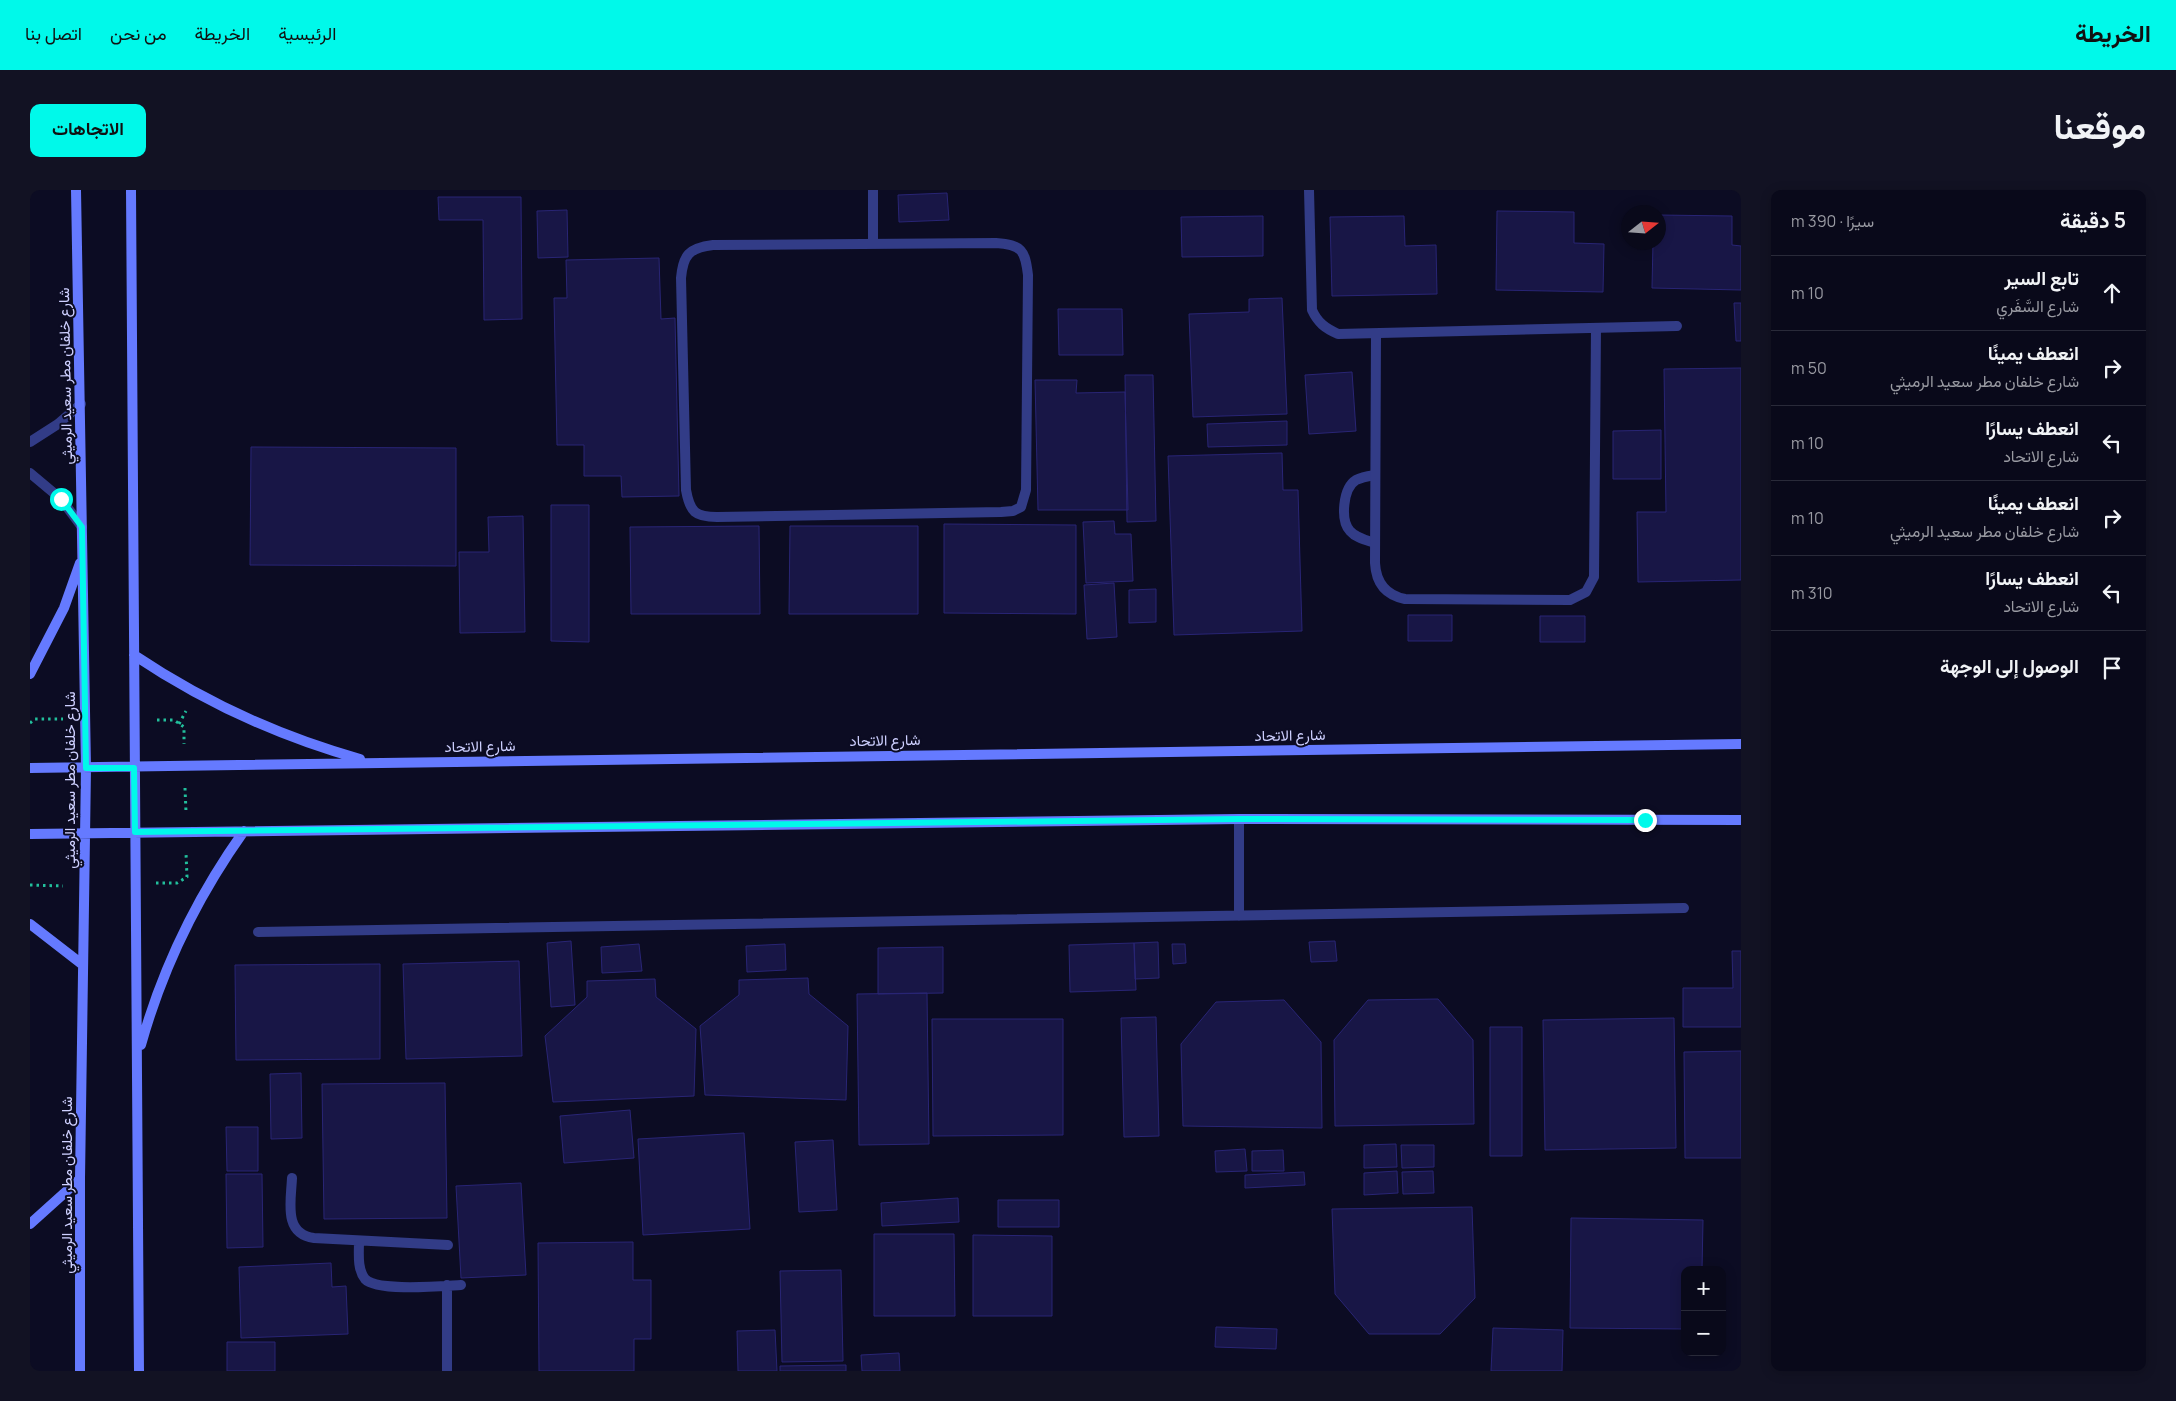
<!DOCTYPE html>
<html lang="ar">
<head>
<meta charset="utf-8">
<style>
  :root { --surface:#09091a; --page:#121223; --text:#f1f3f6; --muted:#999aa2; --line:#292a39; --accent:#00f9ea }
  body { margin:0; font-family:Manrope,Vazirmatn,sans-serif; background:var(--page); color:var(--text); direction:rtl }
  .controls { position:absolute; right:15px; bottom:15px; display:grid; overflow:hidden; border-radius:10px; box-shadow:0 2px 12px #0003 }
  .controls button { width:45px; height:45px; display:grid; place-items:center; padding:0; border:0; border-bottom:1px solid var(--line); background:var(--surface); color:var(--text); font:25px sans-serif }
  .compass { position:absolute; left:1591px; top:15px; width:45px; height:45px; border-radius:50%; background:var(--surface); box-shadow:0 2px 12px #0003; rotate:73deg }
  .stop { position:absolute; width:15px; height:15px; margin:-11px; border:4px solid #00f9ea; border-radius:50%; background:#fff }
  .stop.end { background:#00f9ea; border-color:#fff; box-shadow:0 1px 5px #0008 }
  .list { margin:0; padding:0; list-style:none }
  h2 { display:flex; justify-content:space-between; align-items:center; height:65px; margin:0; padding:0 20px; font-size:21px }
  h2 small { font-size:16px; font-weight:400; color:var(--muted) }
  .list li { display:grid; grid-template-columns:32px 1fr auto; gap:15px; align-items:center; box-sizing:border-box; height:75px; padding:0 20px; border-top:1px solid var(--line) }
  .list b { display:block; font-size:19px; white-space:nowrap }
  .list p { margin:0; font-size:16px; white-space:nowrap; color:var(--muted) }
  .list em { font-size:16px; font-style:normal; color:var(--muted) }
  .icon { flex:none; width:28px; height:28px; fill:none; stroke:currentColor; stroke-width:2; stroke-linecap:round; stroke-linejoin:round }
  .map { position:relative; flex:none; width:1711px; height:1181px; overflow:hidden; direction:ltr; border-radius:10px }
  header { display:flex; align-items:center; gap:30px; box-sizing:border-box; height:70px; padding:0 25px; background:var(--accent); color:#111 }
  header strong { font-size:24px }
  nav { display:flex; gap:28px; margin-inline-start:auto; font-size:18px }
  .intro { display:flex; align-items:center; justify-content:space-between; box-sizing:border-box; height:120px; padding:0 30px }
  h1 { margin:0; font-size:35px }
  .button { padding:12px 22px; border-radius:10px; background:var(--accent); color:#111; font-size:18px; font-weight:700 }
  main { display:flex; gap:30px; padding:0 30px }
  aside { flex:1; background:var(--surface); border-radius:10px; box-shadow:0 2px 12px #0003 }
  .map>svg:first-child { display:block }
  .building { fill:#181646; stroke:#292575 }
  .lines { fill:none; stroke-linecap:round; stroke-linejoin:round }
  .path { stroke:#22bf9c; stroke-width:3; stroke-dasharray:2.5 4; stroke-linecap:butt }
  .lane { stroke:#323c87; stroke-width:10 }
  .street { stroke:#323c87; stroke-width:10 }
  .secondary { stroke:#657aff; stroke-width:10 }
  .route { stroke:#00f9ea; stroke-width:6 }
  .labels { text-anchor:middle; dominant-baseline:central; stroke-width:4; stroke-linejoin:round; paint-order:stroke }
  .street-label { font-size:15px; fill:#ced0ff; stroke:#0c0c23 }
</style>
</head>
<body>
<header>
<strong>الخريطة</strong>
<nav><a>الرئيسية</a><a>الخريطة</a><a>من نحن</a><a>اتصل بنا</a></nav>
</header>
<div class="intro"><h1>موقعنا</h1><a class="button">الاتجاهات</a></div>
<main>
<aside>
<h2>5 دقيقة<small>سيرًا · 390 m</small></h2>
<ul class="list">
<li><svg class="icon" aria-label="ahead" viewBox="0 0 24 24"><path d="M12 20V5M6 11l6-6 6 6"/></svg><div><b>تابع السير</b><p>شارع السَّفَري</p></div><em>10 m</em></li>
<li><svg class="icon" aria-label="right" viewBox="0 0 24 24"><path d="M7 20v-9h11M14 6l5 5-5 5"/></svg><div><b>انعطف يمينًا</b><p>شارع خلفان مطر سعيد الرميثي</p></div><em>50 m</em></li>
<li><svg class="icon" aria-label="left" viewBox="0 0 24 24"><path d="M17 20v-9H6M10 6l-5 5 5 5"/></svg><div><b>انعطف يسارًا</b><p>شارع الاتحاد</p></div><em>10 m</em></li>
<li><svg class="icon" aria-label="right" viewBox="0 0 24 24"><path d="M7 20v-9h11M14 6l5 5-5 5"/></svg><div><b>انعطف يمينًا</b><p>شارع خلفان مطر سعيد الرميثي</p></div><em>10 m</em></li>
<li><svg class="icon" aria-label="left" viewBox="0 0 24 24"><path d="M17 20v-9H6M10 6l-5 5 5 5"/></svg><div><b>انعطف يسارًا</b><p>شارع الاتحاد</p></div><em>310 m</em></li>
<li><svg class="icon" aria-label="arrive" viewBox="0 0 24 24"><path d="M6 21V4h12l-3 4 3 4H6"/></svg><div><b>الوصول إلى الوجهة</b></div></li>
</ul>
</aside>
<div class="map">
<svg width="1711" height="1181" viewBox="0 0 1711 1181">
  <rect width="100%" height="100%" fill="#0c0c23"/>
  <path class="building" d="M917,3l2,27 -50,2 -1,-27z
    M408,7h83l1,122 -38,1 -1,-100h-44z
    M537,20l1,47 -30,1 -1,-47z
    M1467,21l77,1v31l30,1 -1,48 -107,-2z
    M1628,25l74,1v29l9,1v44l-89,-2 1,-46h5z
    M1233,26v40l-81,1 -1,-40z
    M1374,26l1,30 31,-1 1,49 -105,2 -2,-79z
    M629,68l2,61 14,-1 4,178 -57,1 -1,-21h-37v-31h-27l-3,-147h13l-1,-38z
    M1252,108l5,116 -94,3 -4,-103 60,-2v-13z
    M1704,113h7v38h-5z
    M1028,119h64l1,46h-64z
    M1711,178v212l-103,2 -1,-70h29l-2,-143z
    M1322,182l4,59 -47,3 -4,-59z
    M1095,185h28l3,146 -29,1z
    M1005,190h42l-1,13 49,-1 3,118h-90z
    M1257,231v24l-79,2 -1,-23z
    M1631,240v49h-48v-48z
    M221,257l205,1v118l-206,-1z
    M1252,263l1,37h15l4,141 -128,4 -6,-179z
    M521,315h38v137l-38,-1z
    M493,326l2,116 -65,1 -1,-81h30l-1,-35z
    M1084,331l1,13h16l2,47 -47,2 -3,-61z
    M914,334l132,1v89l-132,-1z
    M729,336l1,88h-129l-1,-87z
    M760,336h128v88h-129z
    M1084,393l3,54 -30,2 -3,-54z
    M1126,399v33l-27,1v-33z
    M1378,425h44v26h-44z
    M1510,426h45v26h-45z
    M541,751l4,64 -24,2 -4,-64z
    M1305,751l2,20 -26,1 -2,-20z
    M1128,752l1,36 -24,1 -1,-36z
    M1104,753l2,47 -66,2 -1,-47z
    M609,754l3,27 -40,2 -1,-26z
    M755,754l1,26 -39,2 -1,-26z
    M1142,754h13l1,19 -13,1z
    M913,757v46l-65,1v-46z
    M1702,761h9v76h-58v-39h50z
    M489,771l3,95 -116,3 -3,-95z
    M350,774v95l-144,1 -1,-95z
    M778,788l1,16 39,32 -2,74 -141,-5 -5,-69 39,-31v-15z
    M625,789l1,18 40,32 -2,67 -141,6 -8,-66 42,-39v-16z
    M897,803l2,151 -70,1 -2,-151z
    M1408,809l35,41 1,84 -139,2 -1,-86 34,-40z
    M1254,810l37,42 1,86 -139,-2 -2,-82 35,-42z
    M1126,827l3,119 -35,1 -3,-119z
    M1644,828l2,130 -131,2 -2,-130z
    M902,829h131v116l-130,1z
    M1460,837h32v129h-32z
    M1711,861v107h-56l-1,-106z
    M271,883l1,65 -31,1 -1,-65z
    M415,893l2,135 -123,1 -2,-135z
    M600,920l4,48 -70,5 -4,-47z
    M196,937h32v44h-31z
    M714,943l6,96 -107,6 -5,-96z
    M803,950l4,70 -38,2 -4,-70z
    M1366,954l1,23 -33,1v-23z
    M1371,955h33v22l-32,1z
    M1215,959l2,22 -31,1 -1,-21z
    M1253,960l1,21h-32v-20z
    M1367,981l1,22 -34,2v-22z
    M1403,981l1,22 -31,1 -1,-22z
    M1274,982l1,13 -60,3v-13z
    M196,984h36l1,73 -36,1z
    M491,993l5,92 -65,3 -5,-92z
    M928,1008l1,24 -77,4 -1,-23z
    M968,1010h61v27h-61z
    M1442,1017l3,91 -35,36h-71l-34,-40 -3,-85z
    M1541,1028l132,2 -1,50h-17v59l-115,-1z
    M844,1044h80l1,82h-81z
    M943,1045l79,1v80h-79z
    M603,1052v38h18v59h-17v32h-95l-1,-128z
    M301,1073l1,24 14,-1 2,48 -107,4 -2,-71z
    M811,1080l2,91 -61,1 -2,-91z
    M1186,1137l61,2 -1,20 -61,-2z
    M1463,1138l70,2 -1,41h-71z
    M745,1140l2,41h-39l-1,-40z
    M197,1152h48v29h-48z
    M869,1163l1,18h-38l-1,-16z
    M816,1175v6h-66v-5z"/>
  <g class="lines">
    <path class="path" d="M127,530h17l10,7v17
      M0,533l5,-4h28
      M149,534l7,-13
      M155,598l1,24
      M126,693h21l10,-6 -1,-24
      M0,695l33,1"/>
    <path class="lane" d="M843,0v54
      M966,53c26,2 29,7 32,32l-2,215 -5,17 -8,4 -12,1 -284,5c-22,0 -27,-5 -31,-27l-5,-212c2,-23 8,-30 32,-33z
      M1345,353c-9,-3 -19,-5 -25,-12 -10,-11 -7,-43 6,-51 6,-3 13,-4 19,-5
      M1209,629v97
      M228,742l1426,-24"/>
    <path class="street" d="M1279,0l3,120c6,13 13,18 26,24l339,-8
      M1346,144l-1,229c1,19 10,32 30,36l165,1 16,-8 8,-15 2,-249
      M0,252l28,-18 23,-20
      M0,283l31,26 21,28
      M262,988c-1,23 -9,56 22,60l134,7
      M329,1051c0,12 -2,28 6,38 12,13 77,7 96,6
      M417,1095v86"/>
    <path class="secondary" d="M46,0l10,578 -6,411v192
      M101,0l8,1181
      M104,465c70,47 144,81 226,104
      M0,484l34,-66 16,-45
      M0,578l1711,-24
      M0,644l1209,-15 502,1
      M0,734l53,41
      M111,855c22,-79 56,-148 103,-214
      M0,1034l50,-45"/>
  </g>
  <g class="lines">
    <path class="route" d="M31,309l21,28 4,241h48l1,64 1104,-13 406,1"/>
  </g>
  <g class="labels">
    <g class="street-label">
      <text transform="translate(35 186) rotate(-91)">شارع خلفان مطر سعيد الرميثي</text>
      <text transform="translate(1260 545) rotate(-1)">شارع الاتحاد</text>
      <text transform="translate(855 550) rotate(-1)">شارع الاتحاد</text>
      <text transform="translate(450 556) rotate(-1)">شارع الاتحاد</text>
      <text transform="translate(39 590) rotate(-90)">شارع خلفان مطر سعيد الرميثي</text>
      <text transform="translate(36 995) rotate(-90)">شارع خلفان مطر سعيد الرميثي</text>
    </g>
  </g>
</svg>
<div class="controls">
<button>+</button>
<button>−</button>
</div>
<svg class="compass" viewBox="-18 -18 36 36"><path d="M0-13l5 13h-10z" fill="#e53935"/><path d="M0 13l5-13h-10z" fill="#999aa2"/></svg>
<div class="stop" style="left:31px;top:309px"></div>
<div class="stop end" style="left:1615px;top:630px"></div>
</div>
</main>
</body>
</html>
